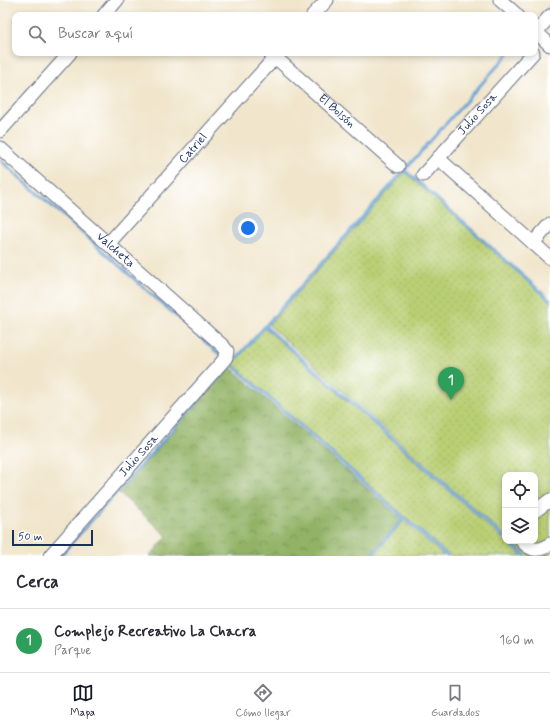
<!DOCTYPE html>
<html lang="es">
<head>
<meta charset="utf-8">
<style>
  :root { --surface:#fff; --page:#f7f7f7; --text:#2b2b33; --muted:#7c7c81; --line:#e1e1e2; --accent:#111827 }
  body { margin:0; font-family:Mynerve,sans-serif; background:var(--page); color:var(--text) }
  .controls { position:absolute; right:12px; bottom:12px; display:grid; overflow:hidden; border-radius:8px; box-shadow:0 2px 6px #0003 }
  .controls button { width:36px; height:36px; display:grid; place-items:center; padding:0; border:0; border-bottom:1px solid var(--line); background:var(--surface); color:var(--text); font:20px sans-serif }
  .scale { position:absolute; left:12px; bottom:10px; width:81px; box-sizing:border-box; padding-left:4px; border:2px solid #1b2f5e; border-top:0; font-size:11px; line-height:14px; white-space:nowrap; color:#1b2f5e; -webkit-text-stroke:3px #fff; paint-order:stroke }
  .you { position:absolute; left:248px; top:228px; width:14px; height:14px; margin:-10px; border:3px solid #fff; border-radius:50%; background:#1a73e8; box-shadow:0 0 0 6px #1a73e833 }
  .badge { display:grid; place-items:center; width:26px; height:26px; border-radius:50%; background:var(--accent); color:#fff; font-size:13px; font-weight:700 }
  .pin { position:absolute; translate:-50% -33px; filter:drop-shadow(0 1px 2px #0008) }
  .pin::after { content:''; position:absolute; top:21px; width:14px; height:12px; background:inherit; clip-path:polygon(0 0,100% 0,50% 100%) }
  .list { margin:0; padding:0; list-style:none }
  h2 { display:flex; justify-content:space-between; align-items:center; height:52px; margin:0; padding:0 16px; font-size:17px }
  h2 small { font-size:13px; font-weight:400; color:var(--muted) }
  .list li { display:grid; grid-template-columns:26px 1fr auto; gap:12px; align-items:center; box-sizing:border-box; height:64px; padding:0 16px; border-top:1px solid var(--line) }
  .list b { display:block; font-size:15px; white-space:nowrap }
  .list p { margin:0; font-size:13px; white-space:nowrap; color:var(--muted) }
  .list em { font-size:13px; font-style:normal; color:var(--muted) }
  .icon { flex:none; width:22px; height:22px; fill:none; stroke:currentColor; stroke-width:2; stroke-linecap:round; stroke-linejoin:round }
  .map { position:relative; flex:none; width:550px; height:556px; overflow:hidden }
  .search { position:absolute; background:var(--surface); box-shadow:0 2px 6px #0003; left:12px; right:12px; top:12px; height:44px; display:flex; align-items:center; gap:10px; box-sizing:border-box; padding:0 14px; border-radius:8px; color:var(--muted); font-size:15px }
  .sheet { height:116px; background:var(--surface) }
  nav { display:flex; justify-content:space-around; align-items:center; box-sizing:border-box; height:56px; border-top:1px solid var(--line); background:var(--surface); font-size:11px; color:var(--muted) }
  nav a { display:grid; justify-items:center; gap:2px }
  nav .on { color:var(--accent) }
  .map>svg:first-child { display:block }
  .grass { fill:url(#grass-dots); stroke:#6a7f68 }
  .forest { fill:url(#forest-crowns); stroke:#567062 }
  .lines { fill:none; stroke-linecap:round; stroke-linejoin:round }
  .stream { stroke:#66a2d6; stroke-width:3 }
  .minor-casing { stroke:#666f84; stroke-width:15 }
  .minor { stroke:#fff; stroke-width:13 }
  .labels { text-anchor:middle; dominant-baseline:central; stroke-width:4; stroke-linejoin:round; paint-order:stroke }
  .street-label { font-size:12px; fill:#1b2f5e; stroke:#fff }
</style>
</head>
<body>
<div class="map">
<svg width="550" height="556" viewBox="0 0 550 556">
  <defs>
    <pattern id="grass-dots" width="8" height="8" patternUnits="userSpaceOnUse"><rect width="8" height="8" fill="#b9cf73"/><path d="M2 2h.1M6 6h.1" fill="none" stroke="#9eb266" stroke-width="1.8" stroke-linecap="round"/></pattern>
    <pattern id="forest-crowns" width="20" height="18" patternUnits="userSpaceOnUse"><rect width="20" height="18" fill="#92b265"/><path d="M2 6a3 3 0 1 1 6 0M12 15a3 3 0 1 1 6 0" fill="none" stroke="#769156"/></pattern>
  </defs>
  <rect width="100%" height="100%" fill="#fff"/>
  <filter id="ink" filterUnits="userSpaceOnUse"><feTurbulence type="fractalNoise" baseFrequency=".025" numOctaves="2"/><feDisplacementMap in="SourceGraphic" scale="8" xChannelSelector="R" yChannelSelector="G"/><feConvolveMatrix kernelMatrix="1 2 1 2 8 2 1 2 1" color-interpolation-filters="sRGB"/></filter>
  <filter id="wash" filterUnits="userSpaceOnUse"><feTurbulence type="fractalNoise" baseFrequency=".012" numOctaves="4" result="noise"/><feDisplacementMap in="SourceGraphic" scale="16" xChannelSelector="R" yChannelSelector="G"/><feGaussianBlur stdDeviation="0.9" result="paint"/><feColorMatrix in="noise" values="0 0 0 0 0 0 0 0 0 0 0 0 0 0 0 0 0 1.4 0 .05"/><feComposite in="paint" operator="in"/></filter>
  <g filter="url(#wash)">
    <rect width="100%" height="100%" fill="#f1e6cc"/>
    <path class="grass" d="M405,172l145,130v254h-22l-17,-15h24v-66h-30v61l-236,-211z
      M265,328l257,228h-72l-217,-192z
      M404,521l40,35h-71z"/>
    <path class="forest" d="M230,367l172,152 -33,37h-219l17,-20 -48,-43z"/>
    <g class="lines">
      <path class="stream" d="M546,12l4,-5
        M0,160l220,195
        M405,170l145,130
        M265,326l240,212
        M231,364l216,192
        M508,541l17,15
        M60,556l449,-503
        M371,556l33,-38"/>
    </g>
  </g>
  <g filter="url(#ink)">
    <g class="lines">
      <g class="minor-casing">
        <g id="minor">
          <path d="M500,0l17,15"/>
          <path d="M104,15l13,-15"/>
          <path d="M313,15l14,-15"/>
          <path d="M535,31l15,14"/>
          <path d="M536,32l14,-16"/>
          <path id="s1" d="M275,57l123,109"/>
          <path d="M0,131l70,-78"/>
          <path id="s2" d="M0,148l223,198 4,5 -1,6 -3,4 -173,195"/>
          <path d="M438,158l112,100"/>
          <path id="s3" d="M423,175l110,-122"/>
          <path d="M533,243l17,-19"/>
          <path id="s4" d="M108,244l171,-191"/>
          <path d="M535,511l15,-11"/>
          <path d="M522,541c8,10 18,11 28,3"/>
        </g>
      </g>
      <use href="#minor" class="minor"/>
    </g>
  </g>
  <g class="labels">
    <g class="street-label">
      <text stroke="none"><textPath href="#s1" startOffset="82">El Bolsón</textPath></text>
      <text stroke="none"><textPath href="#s3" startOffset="82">Julio Sosa</textPath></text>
      <text stroke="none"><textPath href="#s4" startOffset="128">Catriel</textPath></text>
      <text stroke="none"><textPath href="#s2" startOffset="154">Valcheta</textPath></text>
      <text transform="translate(139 456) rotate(-48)">Julio Sosa</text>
    </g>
  </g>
</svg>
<div class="controls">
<button><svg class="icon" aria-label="locate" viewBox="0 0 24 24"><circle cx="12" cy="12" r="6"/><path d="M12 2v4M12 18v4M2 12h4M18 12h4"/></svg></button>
<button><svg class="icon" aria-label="layers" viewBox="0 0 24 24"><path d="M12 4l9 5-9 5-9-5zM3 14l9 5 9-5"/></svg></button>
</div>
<div class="scale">50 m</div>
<div class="you"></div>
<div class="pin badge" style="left:451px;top:400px;background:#2e9e5b">1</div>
<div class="search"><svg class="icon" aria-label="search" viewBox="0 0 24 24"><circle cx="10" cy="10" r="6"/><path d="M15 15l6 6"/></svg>Buscar aquí</div>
</div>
<section class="sheet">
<h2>Cerca<small></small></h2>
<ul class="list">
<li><span class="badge" style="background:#2e9e5b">1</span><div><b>Complejo Recreativo La Chacra</b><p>Parque</p></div><em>160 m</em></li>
</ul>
</section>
<nav>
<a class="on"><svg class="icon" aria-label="map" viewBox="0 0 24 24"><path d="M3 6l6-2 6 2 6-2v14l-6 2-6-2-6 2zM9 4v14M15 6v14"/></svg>Mapa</a>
<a><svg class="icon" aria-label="directions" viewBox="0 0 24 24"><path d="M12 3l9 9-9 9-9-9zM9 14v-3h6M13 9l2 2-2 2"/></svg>Cómo llegar</a>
<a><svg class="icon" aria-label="saved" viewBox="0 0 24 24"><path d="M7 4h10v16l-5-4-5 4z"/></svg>Guardados</a>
</nav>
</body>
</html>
